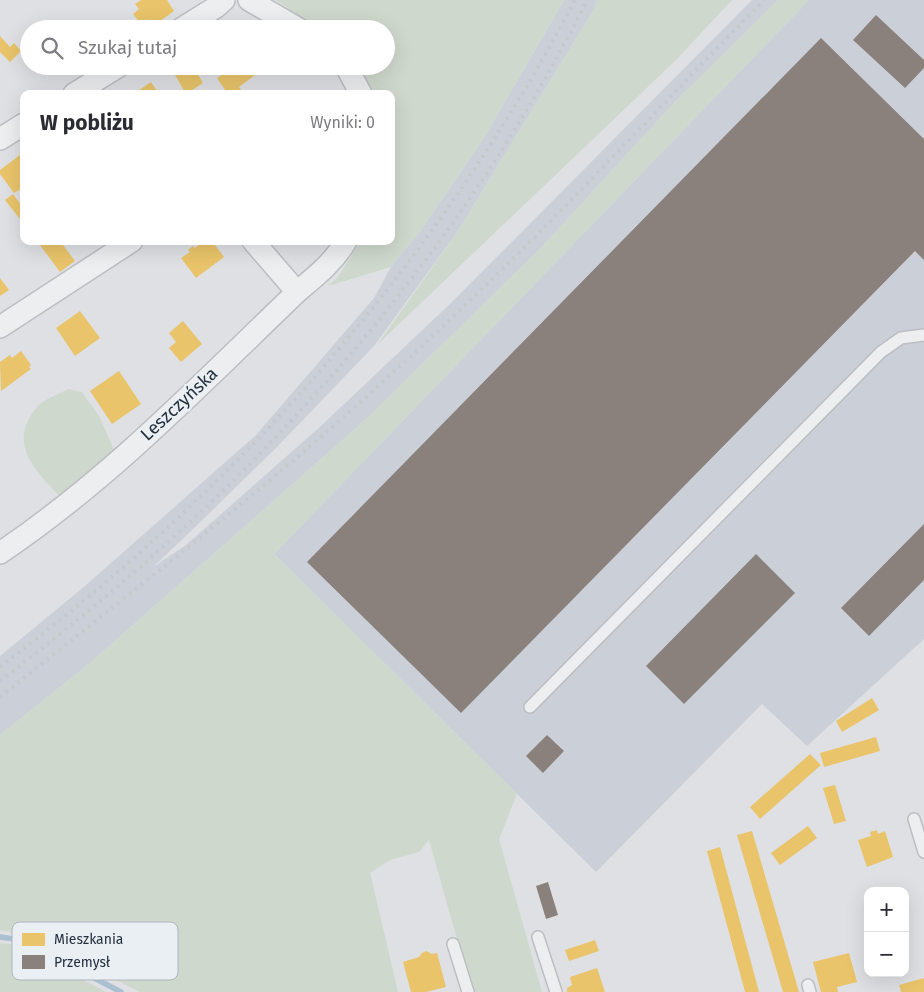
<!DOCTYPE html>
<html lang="pl">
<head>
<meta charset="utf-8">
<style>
  :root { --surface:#fff; --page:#f7f7f7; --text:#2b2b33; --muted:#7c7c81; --line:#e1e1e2 }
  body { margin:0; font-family:"Fira Sans",sans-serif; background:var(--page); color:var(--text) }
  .controls { position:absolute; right:15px; bottom:15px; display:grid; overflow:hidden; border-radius:10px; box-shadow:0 5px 20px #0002 }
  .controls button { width:45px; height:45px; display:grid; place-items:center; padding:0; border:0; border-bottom:1px solid var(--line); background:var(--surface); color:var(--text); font:25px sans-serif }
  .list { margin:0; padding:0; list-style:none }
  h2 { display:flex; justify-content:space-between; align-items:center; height:65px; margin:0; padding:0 20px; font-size:21px }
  h2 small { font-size:16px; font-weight:400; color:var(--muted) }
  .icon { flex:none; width:28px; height:28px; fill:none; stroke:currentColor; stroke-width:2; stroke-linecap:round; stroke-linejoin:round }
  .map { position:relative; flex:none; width:924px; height:992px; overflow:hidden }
  .search { position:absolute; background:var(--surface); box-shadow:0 5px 20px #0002; left:20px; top:20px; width:375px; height:55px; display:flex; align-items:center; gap:12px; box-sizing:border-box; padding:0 18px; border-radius:28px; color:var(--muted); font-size:19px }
  .panel { position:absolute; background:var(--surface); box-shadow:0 5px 20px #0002; left:20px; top:90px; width:375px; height:155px; border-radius:10px }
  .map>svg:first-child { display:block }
  .built { fill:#cbd0d8 }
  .green { fill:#cfd8cd }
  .homes { fill:#e9c46a }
  .industry { fill:#8a817c }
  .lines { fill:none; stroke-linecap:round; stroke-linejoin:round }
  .stream { stroke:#aac0d1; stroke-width:5.5 }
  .lane-casing { stroke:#bcbec1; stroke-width:14 }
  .street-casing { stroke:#bcbec1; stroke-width:24 }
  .lane { stroke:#edeef0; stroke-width:11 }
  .street { stroke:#edeef0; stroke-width:21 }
  .rail { stroke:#c6c8cb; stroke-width:4; stroke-dasharray:2.5 5; stroke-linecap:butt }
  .labels { text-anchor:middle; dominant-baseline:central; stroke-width:5; stroke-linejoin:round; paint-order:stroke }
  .street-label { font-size:18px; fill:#242f3d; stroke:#eaeff4 }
  .key { fill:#eaeff4; stroke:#afb5bd; stroke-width:1 }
  .key-label { font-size:14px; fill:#242f3d }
</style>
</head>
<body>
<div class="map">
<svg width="924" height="992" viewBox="0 0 924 992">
  <rect width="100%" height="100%" fill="#dee0e3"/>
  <path class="built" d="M564,0h34l-6,13 -138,224 -12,16 -68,93 -98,102 -88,86 -35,33 33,-22 136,-120 130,-123 300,-302h26l-105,104 -134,146 -176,172 -273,241 -90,72v-79l85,-70 171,-151 118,-137 17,-31 30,-37 64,-94z
    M809,0h115v639l-117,107 -45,-42 -166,168 -322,-318z"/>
  <path class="green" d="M276,0h288l-79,136 -64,94 -30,37 -63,19 10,-9 23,-36h30v-147h-21l-14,-28h30v-37h-67z
    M598,0h134l-56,60 -299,285 77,-108 138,-224z
    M778,0h31l-535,554 243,240 -18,45 43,153h-70l-43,-152 -10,12 -29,8 -20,13 28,119h-258l-113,-58 -27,-4v-195l90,-72 273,-241 176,-172 134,-146z
    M68,389l14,3 17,24 15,34 -53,47c-27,-27 -55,-55 -23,-91 7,-7 21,-12 30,-17z
    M0,943l18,2 88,47h-106z"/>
  <path class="homes" d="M141,0h26l7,11 -22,16 -6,-8 -6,4 -7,-9 6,-5 -4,-5z
    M0,36l10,11 4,-4 7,8 -11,11 -10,-10z
    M38,66h17l-10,7 -5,-1z
    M170,66h34l1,2 -8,5 6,10 -17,11z
    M223,66h44l-28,21 5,7h-16l-11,-16 10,-7z
    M151,82l8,12h-26z
    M24,152v35l-10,6 -14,-19v-4z
    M13,194l11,15v15l-19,-24z
    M37,241h23l15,20 -15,11z
    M204,241h8l12,16 -28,21 -15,-20 9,-6 -2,-2 5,-4 2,2z
    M0,278l9,12 -9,6z
    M80,311l20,27 -25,18 -19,-28z
    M183,321l19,23 -21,18 -12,-14 7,-6 -7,-9z
    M21,351l10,14 -2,2 2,2 -30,22 -1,-29 10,-7 2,3z
    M119,371l22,33 -29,20 -22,-33z
    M872,698l7,12 -37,22 -6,-11z
    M876,737l4,14 -56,16 -4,-14z
    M810,754l11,11 -61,54 -10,-12z
    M835,785l11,36 -12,3 -11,-36z
    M808,826l9,12 -37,27 -9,-12z
    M877,830l1,4 7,-3 8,26 -26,10 -9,-27 13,-4 -1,-4z
    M752,831l47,161h-16l-46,-157z
    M720,847l39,145h-14l-38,-141z
    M595,940l4,11 -30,10 -4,-11z
    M426,951l6,3 5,-1 9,34 -20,5h-15l-8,-30 16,-5 3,-4z
    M849,953l8,29 -20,5 1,5h-17l-8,-30z
    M597,968l8,24h-38v-4l5,-3 -2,-8z
    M924,978v14h-23l-2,-7z"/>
  <path class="industry" d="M876,15l48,45v8l-19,20 -52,-48z
    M821,38l103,101v121l-9,-9 -454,462 -154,-151z
    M924,524v56l-55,56 -28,-28z
    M756,554l39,39 -111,111 -38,-38z
    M547,735l17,16 -21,22 -17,-17z
    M548,882l10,33 -12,4 -10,-33z"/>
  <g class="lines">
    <path class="stream" d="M0,937l21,3 100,52"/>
    <g class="lane-casing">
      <path id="lane" d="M530,707l351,-355 20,-14 23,-3
        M914,819l10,33
        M538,937l18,55
        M453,944l15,48
        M808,985l2,7"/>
    </g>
    <g class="street-casing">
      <path id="street" d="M249,0l50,29
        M181,29l35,-22 8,-7
        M346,66l15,28
        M74,94l45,-28
        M0,139l24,-15
        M253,241l44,51
        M0,327l132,-86
        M0,553c110,-74 202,-170 297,-261 18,-15 37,-30 49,-51"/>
    </g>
    <use href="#lane" class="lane"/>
    <use href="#street" class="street"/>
    <path class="rail" d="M0,667c52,-40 103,-81 152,-125 171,-155 315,-337 423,-542
      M0,681c49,-38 98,-77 145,-118 179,-158 335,-349 442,-563
      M0,697c134,-107 271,-212 397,-328 128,-116 246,-245 367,-369"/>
  </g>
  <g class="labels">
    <g class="street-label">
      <text transform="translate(179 404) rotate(-43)">Leszczyńska</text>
    </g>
  </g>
  <rect x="12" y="922" width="166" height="58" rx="8" class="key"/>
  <rect x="22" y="933" width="23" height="13" fill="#e9c46a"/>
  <rect x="22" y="955" width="23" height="14" fill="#8a817c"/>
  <g class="key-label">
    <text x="54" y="944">Mieszkania</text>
    <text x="54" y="967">Przemysł</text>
  </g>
</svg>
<div class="controls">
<button>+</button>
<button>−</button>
</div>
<div class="search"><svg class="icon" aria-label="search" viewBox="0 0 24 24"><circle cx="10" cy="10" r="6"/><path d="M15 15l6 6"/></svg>Szukaj tutaj</div>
<section class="panel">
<h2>W pobliżu<small>Wyniki: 0</small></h2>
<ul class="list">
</ul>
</section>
</div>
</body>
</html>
